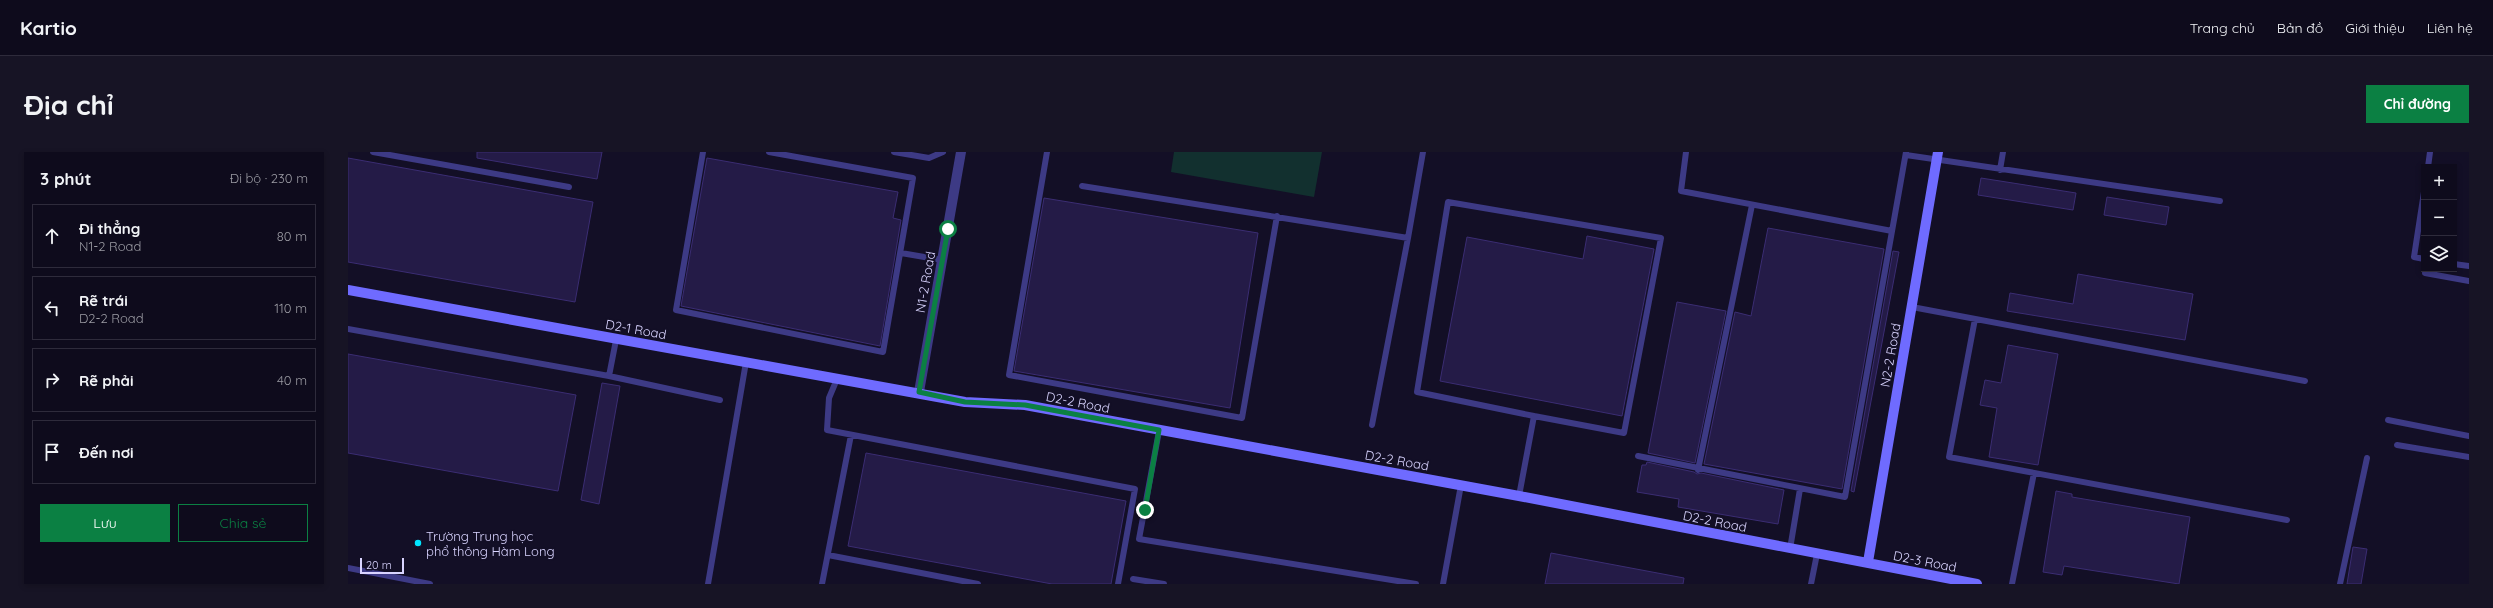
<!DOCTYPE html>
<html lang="vi">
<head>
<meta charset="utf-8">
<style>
  :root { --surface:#0e0b1c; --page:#171425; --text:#f1f3f6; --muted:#9b9ba3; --line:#2e2b3b; --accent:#0b8043 }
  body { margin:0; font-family:Quicksand,sans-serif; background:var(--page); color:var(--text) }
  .controls { position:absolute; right:12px; top:12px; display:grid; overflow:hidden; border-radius:0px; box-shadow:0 2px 6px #0003 }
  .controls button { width:36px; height:36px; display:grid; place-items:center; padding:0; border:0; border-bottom:1px solid var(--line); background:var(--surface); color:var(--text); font:20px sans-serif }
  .scale { position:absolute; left:12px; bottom:10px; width:44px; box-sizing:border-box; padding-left:4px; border:2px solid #d9d4ff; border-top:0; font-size:11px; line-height:14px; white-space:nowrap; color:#d9d4ff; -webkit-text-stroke:3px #130f26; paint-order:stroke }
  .stop { position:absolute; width:12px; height:12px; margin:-9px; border:3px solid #0b8043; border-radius:50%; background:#fff }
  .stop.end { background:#0b8043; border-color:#fff; box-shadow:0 1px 4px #0008 }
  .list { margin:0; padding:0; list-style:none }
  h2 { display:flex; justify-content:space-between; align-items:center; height:52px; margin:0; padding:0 16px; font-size:17px }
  h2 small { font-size:13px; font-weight:400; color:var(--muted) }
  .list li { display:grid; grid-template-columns:26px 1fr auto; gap:12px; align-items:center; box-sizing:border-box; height:64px; margin:0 8px 8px; padding:0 8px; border:1px solid var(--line); border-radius:0px }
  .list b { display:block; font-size:15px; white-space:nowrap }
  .list p { margin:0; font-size:13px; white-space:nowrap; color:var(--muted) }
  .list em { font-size:13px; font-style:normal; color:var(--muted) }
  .actions { display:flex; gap:8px; padding:12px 16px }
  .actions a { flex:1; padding:9px 0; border:1px solid var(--accent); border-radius:0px; text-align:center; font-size:14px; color:var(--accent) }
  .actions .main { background:var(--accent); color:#fff }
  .icon { flex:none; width:22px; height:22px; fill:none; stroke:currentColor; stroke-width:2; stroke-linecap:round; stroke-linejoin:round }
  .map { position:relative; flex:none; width:2121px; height:432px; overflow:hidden; border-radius:0px }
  header { display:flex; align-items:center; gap:24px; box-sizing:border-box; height:56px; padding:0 20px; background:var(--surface); border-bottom:1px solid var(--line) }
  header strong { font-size:19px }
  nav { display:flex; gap:22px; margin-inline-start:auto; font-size:14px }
  .intro { display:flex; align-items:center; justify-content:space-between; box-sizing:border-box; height:96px; padding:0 24px }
  h1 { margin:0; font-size:28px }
  .button { padding:10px 18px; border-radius:0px; background:var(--accent); color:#fff; font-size:14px; font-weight:700 }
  main { display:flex; gap:24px; padding:0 24px }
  aside { flex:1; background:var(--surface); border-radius:0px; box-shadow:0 2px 6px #0003 }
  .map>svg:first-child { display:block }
  .pitch { fill:#12302f }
  .building { fill:#241b47; stroke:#3b2d73 }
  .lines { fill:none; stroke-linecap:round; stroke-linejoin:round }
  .lane { stroke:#3d3a85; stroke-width:6 }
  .street { stroke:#3d3a85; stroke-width:10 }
  .secondary { stroke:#6f6bff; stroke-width:10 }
  .route { stroke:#0b8043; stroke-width:5 }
  .poi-dot { fill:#00e5ff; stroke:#130f26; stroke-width:1.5 }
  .labels { text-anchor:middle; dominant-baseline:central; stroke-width:4; stroke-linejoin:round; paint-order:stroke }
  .street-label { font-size:13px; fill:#d9d4ff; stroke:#130f26 }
  .poi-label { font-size:13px; fill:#d9d4ff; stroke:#130f26; text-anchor:start }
</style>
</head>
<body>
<header>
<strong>Kartio</strong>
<nav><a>Trang chủ</a><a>Bản đồ</a><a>Giới thiệu</a><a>Liên hệ</a></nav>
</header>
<div class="intro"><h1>Địa chỉ</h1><a class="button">Chỉ đường</a></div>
<main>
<aside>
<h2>3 phút<small>Đi bộ · 230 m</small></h2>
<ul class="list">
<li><svg class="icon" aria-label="ahead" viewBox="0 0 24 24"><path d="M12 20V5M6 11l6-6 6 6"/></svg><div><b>Đi thẳng</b><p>N1-2 Road</p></div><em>80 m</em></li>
<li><svg class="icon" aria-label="left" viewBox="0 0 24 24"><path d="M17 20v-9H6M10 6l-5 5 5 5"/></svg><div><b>Rẽ trái</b><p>D2-2 Road</p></div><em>110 m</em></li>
<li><svg class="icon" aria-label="right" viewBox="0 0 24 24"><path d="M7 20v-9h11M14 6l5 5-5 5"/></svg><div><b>Rẽ phải</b></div><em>40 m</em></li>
<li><svg class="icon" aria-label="arrive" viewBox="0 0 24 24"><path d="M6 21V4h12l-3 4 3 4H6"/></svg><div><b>Đến nơi</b></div></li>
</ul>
<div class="actions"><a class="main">Lưu</a><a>Chia sẻ</a></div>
</aside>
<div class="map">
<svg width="2121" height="432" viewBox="0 0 2121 432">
  <rect width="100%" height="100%" fill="#130f26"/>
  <path class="pitch" d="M826,0h148l-8,45 -143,-25z"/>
  <path class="building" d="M129,0h125l-5,27 -120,-21z
    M0,6l245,44 -18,100 -227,-40z
    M359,6l191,34 -5,26 8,2 -21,126 -199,-40z
    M1633,26l95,15 -3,17 -95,-15z
    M1759,45l62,10 -3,18 -62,-10z
    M696,46l214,35 -28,175 -216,-37z
    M1420,76l116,21 -42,240 -138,-25 31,-152 16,4z
    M1239,84l67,13 -32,167 -182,-35 27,-144 116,22z
    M1545,99l6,1 -45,240 -3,-1z
    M1730,122l115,20 -8,46 -178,-29 3,-18 63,11z
    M1329,150l49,9 -31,152 -47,-10z
    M1660,193l50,9 -20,111 -49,-8 8,-49 -17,-3 5,-25 16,3z
    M0,202l228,41 -18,96 -210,-38z
    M254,231l18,3 -21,118 -18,-4z
    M518,301l260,48 -15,83h-59l-204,-38z
    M1299,310l47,10 3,2 4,-1 83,17 -6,34 -100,-17 1,-8 -42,-7 5,-27h4z
    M1708,339l16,3v3l118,20 -11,67 -115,-18 -2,9 -19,-3z
    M2005,395l14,2 -6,35h-14z
    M1203,401l133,25 -1,6h-138z"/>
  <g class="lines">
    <path class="lane" d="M25,0l196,35
      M355,0l-27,158 207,42 30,-174 -144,-26
      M546,0l35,6 14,-6
      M699,0l-38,223 233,43 35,-202
      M1338,0l-5,39 211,40
      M1558,3l314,46
      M2080,15l2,-15
      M1652,18l3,-18
      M734,34l326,52 15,-86
      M2076,40l-10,65 10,2
      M553,101l41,7
      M2106,112l15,2
      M2077,121l44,8
      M1564,155l393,74
      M1627,167l-26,138 338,63
      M0,177l261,47
      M268,188l-7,36 111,24
      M489,227l-8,19 -2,32 308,59 -17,95
      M2040,268l81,16
      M1024,273l36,-187
      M811,279l-20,108 277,45
      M2049,293l72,12
      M1290,304l207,41 61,-345
      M1350,318l54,-265
      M1171,344l15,-80 90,17 37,-195 -213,-36 -31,190 117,24
      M1442,397l10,-60
      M480,403l150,29
      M0,416l82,16
      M785,427l31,5
      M360,432l38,-222
      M474,432l29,-149
      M1095,432l18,-99
      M1463,432l6,-30
      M1664,432l22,-111
      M1992,432l27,-126"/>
    <path class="street" d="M571,240l42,-240"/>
    <path class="secondary" d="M0,138l617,112 60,3 494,91 458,88
      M1520,410l70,-410"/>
  </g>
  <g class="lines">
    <path class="route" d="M600,77l-29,163 46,10 60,3 134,25 -14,80"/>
  </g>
  <circle class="poi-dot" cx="70" cy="391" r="4"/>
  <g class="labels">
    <g class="street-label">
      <text transform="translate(577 130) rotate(-80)">N1-2 Road</text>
      <text transform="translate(288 177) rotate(10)">D2-1 Road</text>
      <text transform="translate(1542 203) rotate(-80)">N2-2 Road</text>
      <text transform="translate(730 250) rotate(11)">D2-2 Road</text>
      <text transform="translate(1049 308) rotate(10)">D2-2 Road</text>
      <text transform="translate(1367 369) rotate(11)">D2-2 Road</text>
      <text transform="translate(1577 409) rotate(11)">D2-3 Road</text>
    </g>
    <g class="poi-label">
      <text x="78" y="384">Trường Trung học<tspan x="78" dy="15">phổ thông Hàm Long</tspan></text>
    </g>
  </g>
</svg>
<div class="controls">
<button>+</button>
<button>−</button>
<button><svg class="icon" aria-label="layers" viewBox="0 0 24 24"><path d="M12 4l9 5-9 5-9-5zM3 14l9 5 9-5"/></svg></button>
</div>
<div class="scale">20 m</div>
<div class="stop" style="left:600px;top:77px"></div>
<div class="stop end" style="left:797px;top:358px"></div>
</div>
</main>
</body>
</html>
